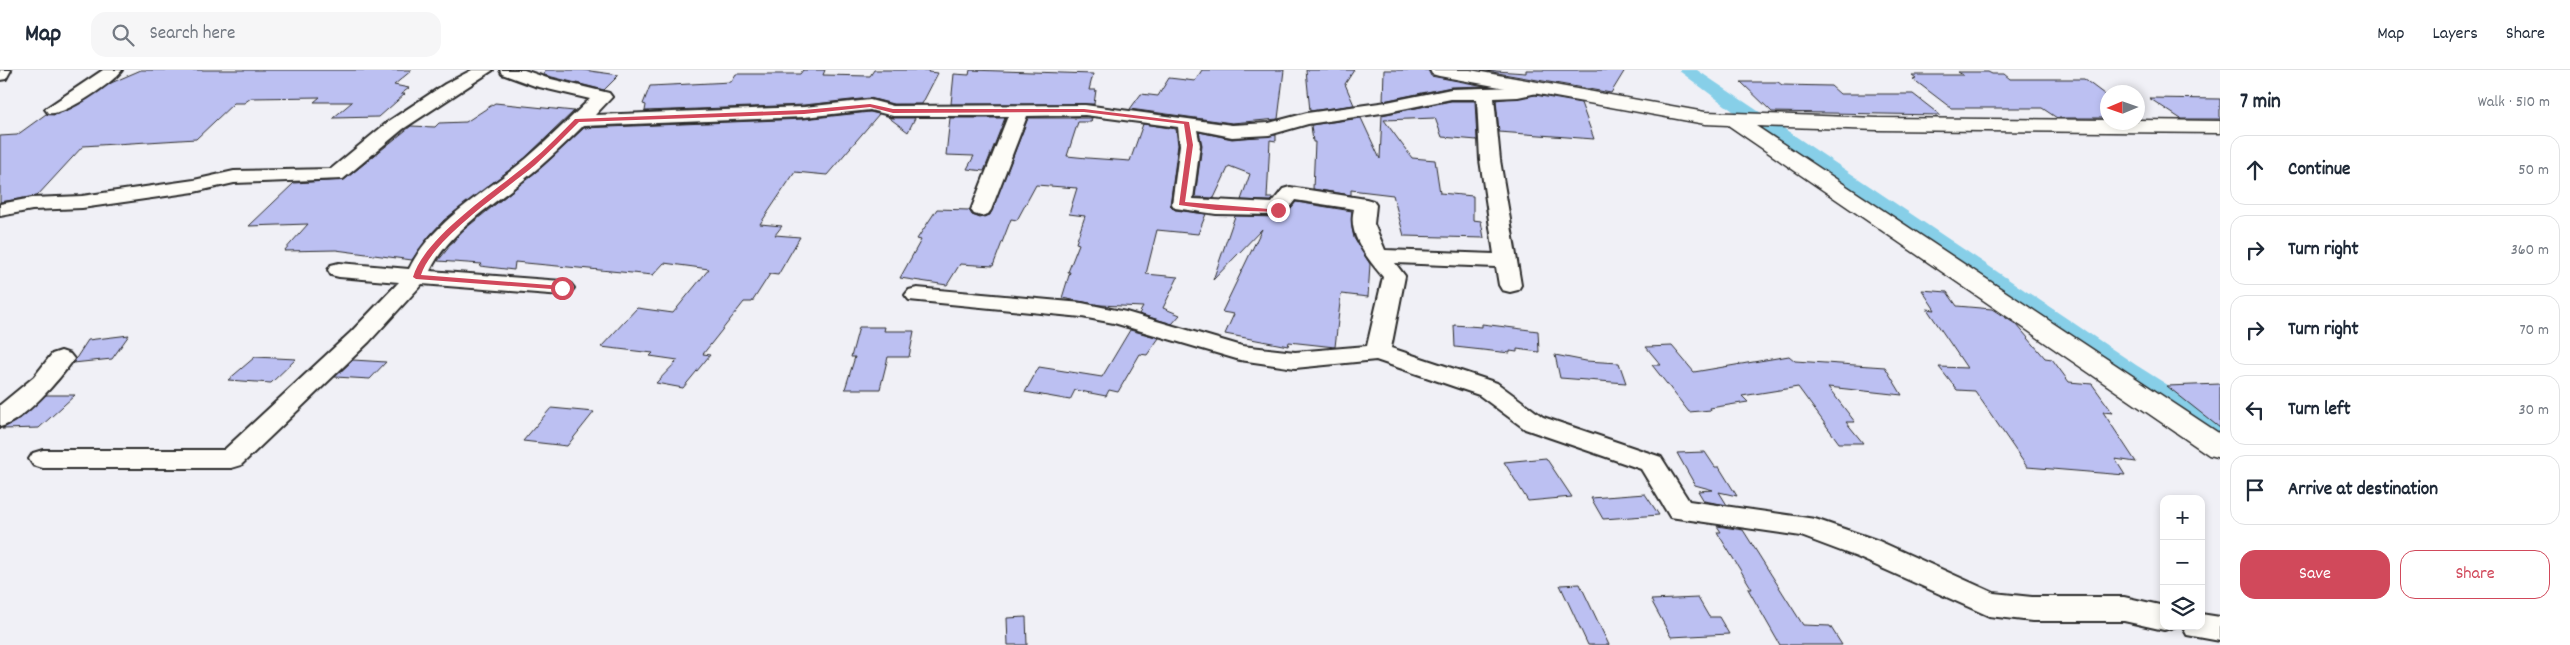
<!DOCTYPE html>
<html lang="en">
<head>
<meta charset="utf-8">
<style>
  :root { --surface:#fff; --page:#f6f6f7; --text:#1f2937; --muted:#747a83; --line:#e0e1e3; --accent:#d1495b }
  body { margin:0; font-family:Dekko,sans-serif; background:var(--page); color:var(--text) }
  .controls { position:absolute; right:15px; bottom:15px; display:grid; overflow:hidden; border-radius:10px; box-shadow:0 2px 8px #0003 }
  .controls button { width:45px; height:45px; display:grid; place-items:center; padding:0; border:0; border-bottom:1px solid var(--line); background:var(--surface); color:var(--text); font:25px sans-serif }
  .compass { position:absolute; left:2100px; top:15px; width:45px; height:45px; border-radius:50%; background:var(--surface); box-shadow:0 2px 8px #0003; rotate:268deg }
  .stop { position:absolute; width:15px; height:15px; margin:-11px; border:4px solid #d1495b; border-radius:50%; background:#fff }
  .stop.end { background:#d1495b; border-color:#fff; box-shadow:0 1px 5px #0008 }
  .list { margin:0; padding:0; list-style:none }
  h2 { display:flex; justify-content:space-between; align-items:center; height:65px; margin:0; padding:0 20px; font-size:21px }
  h2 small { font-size:16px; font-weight:400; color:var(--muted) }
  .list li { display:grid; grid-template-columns:32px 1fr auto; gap:15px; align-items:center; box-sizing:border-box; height:70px; margin:0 10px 10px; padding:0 10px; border:1px solid var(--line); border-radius:15px }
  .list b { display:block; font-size:19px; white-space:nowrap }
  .list em { font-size:16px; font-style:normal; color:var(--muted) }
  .actions { display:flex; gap:10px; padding:15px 20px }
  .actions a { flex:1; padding:11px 0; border:1px solid var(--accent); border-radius:15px; text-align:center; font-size:18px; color:var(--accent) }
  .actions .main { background:var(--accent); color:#fff }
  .icon { flex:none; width:28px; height:28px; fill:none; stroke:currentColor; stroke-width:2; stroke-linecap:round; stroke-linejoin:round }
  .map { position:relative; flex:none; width:2220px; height:575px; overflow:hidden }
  header { display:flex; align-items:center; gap:30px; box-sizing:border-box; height:70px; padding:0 25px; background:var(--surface); border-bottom:1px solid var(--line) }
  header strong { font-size:24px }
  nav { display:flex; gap:28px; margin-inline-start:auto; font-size:18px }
  .search { width:350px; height:45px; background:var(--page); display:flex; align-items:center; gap:12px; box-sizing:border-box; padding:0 18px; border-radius:15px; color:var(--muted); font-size:19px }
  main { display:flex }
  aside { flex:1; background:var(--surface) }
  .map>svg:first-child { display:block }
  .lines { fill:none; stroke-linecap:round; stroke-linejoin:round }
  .canal { fill:#87cfe8; fill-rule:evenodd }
  .building { fill:#bcc0f2; stroke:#2b2b2b }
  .street-casing { stroke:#2b2b2b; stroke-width:4 }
  .secondary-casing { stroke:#2b2b2b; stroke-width:3 }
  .street { fill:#fdfcf7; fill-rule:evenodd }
  .secondary { fill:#fdfcf7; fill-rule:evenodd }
  .route { fill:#d1495b }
</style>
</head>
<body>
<header>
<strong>Map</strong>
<div class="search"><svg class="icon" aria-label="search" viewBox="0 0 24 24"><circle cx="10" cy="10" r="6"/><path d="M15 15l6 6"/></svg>Search here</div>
<nav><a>Map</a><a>Layers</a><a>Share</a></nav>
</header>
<main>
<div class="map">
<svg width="2220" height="575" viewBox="0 0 2220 575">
  <rect width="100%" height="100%" fill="#f0f0f6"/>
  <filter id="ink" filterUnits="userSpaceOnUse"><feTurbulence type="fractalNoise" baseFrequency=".02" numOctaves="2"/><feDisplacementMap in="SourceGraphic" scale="10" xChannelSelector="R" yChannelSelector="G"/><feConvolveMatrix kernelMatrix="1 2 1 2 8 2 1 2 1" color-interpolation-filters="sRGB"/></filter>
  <g filter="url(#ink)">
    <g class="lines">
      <path class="canal" d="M1678,0h19l439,295 84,53v20l-9,-2 -93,-61 -309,-214 -60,-38z"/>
    </g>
    <path class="building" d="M141,0h271l-18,15 15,3 -8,6h4l-26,23 -46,1 19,-16h-38l6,-5 -69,1 -7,5h-10l-38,36 -113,7 -46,50 -37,6v-66l17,-1 29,-21 9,1 10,-4 46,-28z
      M545,0h38l36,5 -15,15 -60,-15z
      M803,0h22l-2,5 47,1 4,-6h55l-1,2 10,1 -16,31h-29l-23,-6 -66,7 -159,6 1,-6 -3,-1 7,-18 81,-4 5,-8h64z
      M970,0l123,4 -4,16h7l-2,14h-143l3,-30 15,1z
      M1202,0h82l-6,49 -46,4 -102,-14 11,-15 17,2 11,-18 26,3z
      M1306,0h48l-9,14 9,21 -44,6z
      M1384,0h44l3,6 54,10 -34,1 -68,14z
      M1481,0l45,3v-3h99l-14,23z
      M1958,2h30l4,2h12l6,5h74l24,18v21h-51l-15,-10h-91l-38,-29 3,-1 -4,-3h51z
      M1741,12h37l4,3 49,1 9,8h73l27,21 -168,-3z
      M1535,25l46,8 13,36 -95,-7 -3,-32z
      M2149,28l71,1v20h-39z
      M1451,31h24l2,39 -35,-3 -7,-19 -51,2 28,38 23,2 5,33 33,3v24l8,1 3,17 -80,-2 -11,-41 -42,-5v5l-38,-6 2,-47h-2l-2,-17 50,-7 19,41 2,-44z
      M495,33l79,8 -49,47 -81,62 -14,15 -18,25 -76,-10 -52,1 24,-27 -59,2 45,-43 50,-3 67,-54 24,1 4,-4 27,-1z
      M870,42l9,2 -52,61 -32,-3 -35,52 22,2 -7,9 25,2 -22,38 -8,-1 -18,28h-8l-41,52 7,1 -27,33 -27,-5 22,-23 -28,-4 3,-3 -52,-6 36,-39 36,5 36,-44 -45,-6 -11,12 -138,-13 -1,8 -34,-4 2,-2 -44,-3 23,-29 81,-65 42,-39 220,-9z
      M888,47l5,1h22l-7,14z
      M950,48h55l-21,53 -17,-2 7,-13 -28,-1z
      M1028,48h64l-1,4h-13l-11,34 20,2 43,3 13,-37 33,5 2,16 -8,60 5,5 31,4 -8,20 -41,-4 -11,44 32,3 -15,31 17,7 -8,9 -33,-10 4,-7 -43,-2 -38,-7 8,-26h-2l11,-28 -3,-1 9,-27 -16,-2 8,-26 -41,-3 -19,35 -6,-1 -18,47 -33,-2 -13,21 -47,-7 21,-38 -4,-1 20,-30 32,1 3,5 8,3 10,-3z
      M1199,62l33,7 44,-4v6l-6,-1 -3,58h7l-3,3 -30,-1 9,-26 -21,-8 -15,32 -19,-1 7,-52z
      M1296,132l56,9v17l2,10 16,26 -2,33 -27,-3 -6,53 -46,-5 -1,4 -63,-12 9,-20 -12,-2 40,-83 -49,51 22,-64 44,1 7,-3z
      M1922,220l25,2 10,14 35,3 25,16 28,33 7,1 17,23 23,2 21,29 -10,-1 33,50 -21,-3 10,16 -98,-8 -52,-76 -18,-1 -18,-23 28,1 -40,-59 8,1z
      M1482,254l56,7 1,21 -22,-3v3l-7,-1v2l-55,-6 -1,-22 28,2z
      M859,257h26l-1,4h30l-5,26h-21l-8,32h-35l10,-32h-4z
      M1130,260l29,8 -12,17 -7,-1 -22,38 -9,-2 -3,6 -31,-6 -5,10 -45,-8 14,-25 63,10z
      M129,265l-17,24 -39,4 15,-23z
      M1672,276l22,26 95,-16 6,5 90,6 17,28 -74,-8 27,35h-9l17,21h-24l-41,-56 -56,9 6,6 -38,6 1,2 -22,2 -37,-47h9l-15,-18z
      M1555,285l31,6 33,2 7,20 -66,-5z
      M255,287l41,2 -25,24 -43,-3z
      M353,290l33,2 -16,17 -35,-2z
      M2220,314v44l-53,-42z
      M46,325h29l-36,33 -37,1 19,-11z
      M551,338l43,4 -27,34 -44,-5z
      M1705,382l10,15h4l18,29 -18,-4 8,13 -23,-4 -6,-10 15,-1 -18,-5 -18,-32z
      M1546,388l26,39 -44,4 -24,-39z
      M1645,424l14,21 -56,4 -12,-21z
      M1717,456l26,4 60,95 27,1 12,19h-62l-32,-56h4l-35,-57h4z
      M1580,514l29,61h-21l-28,-60z
      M1698,528l11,19h10l10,17 -58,3 -20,-37z
      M1026,547l1,28h-19l-1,-27z"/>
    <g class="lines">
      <g class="street-casing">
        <path id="street" d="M0,0h11l-5,9 -6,1z
          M103,0h19c-9,13 -59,47 -74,43l-3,-4z
          M472,0h21l-90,59 -60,50 -109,4 -40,9 -112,16 -50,2 -32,6v-12l32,-6 50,-2 112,-16 40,-9 97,-2 58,-48 56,-37z
          M500,0h24l23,8 62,15 3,4 -17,18 209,-8 66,-7 23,6 192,-1 147,20 37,-2 38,-10 80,-11 64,-13 67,-2 18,-4 6,1 3,4 -3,4 -24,5 -24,1 6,62 21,125 -3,5 -8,2 -8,-2 -3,-5 -3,-18 -101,-4 10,13 -14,72 106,35 46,34 118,40 28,44 126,18 64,22 115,52 38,4h92l40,9v20h12l-12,4 -40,-9h-92l-43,-5 -132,-59 -56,-21 -131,-19 -29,-48 -116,-40 -46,-34 -103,-35 -81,8 -55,-8 -126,-37 -32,-6 -173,-17 -4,-5 4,-5 8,-2 165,15 44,9 116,34 53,6 72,-6 16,-69c-15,-18 -36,-42 -29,-68l-59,-9 -10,13 -7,2 -62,-1 -41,-6 -3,-4 8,-59 -2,-18 -93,-12 -58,1 -36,94 -3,4 -7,2 -7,-2 -3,-4 37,-94h-115l-23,-6 -66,7 -221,9c-18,18 -37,36 -57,52 -33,27 -77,53 -96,93l132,10 8,2 4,5 -4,5 -8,2 -140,-11 -53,58 -128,123 -10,3h-188l-10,-3 -4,-6 4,-6 10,-3h181l127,-118 48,-50 -60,-5 -8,-2 -3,-5 3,-5 8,-2 70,6c23,-48 77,-77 117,-110 22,-19 43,-40 64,-60l-55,-13 -33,-12zM1451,29h26l3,61 14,94 -109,-4 -11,-26 2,-19 -3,-4 -7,-2 -76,-12 -7,2 -11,14 -79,-4 7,-54 -3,-15 35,7 37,-2 39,-11 80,-12z
          M61,281l9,3 4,5c-15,21 -50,62 -74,68v-22l34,-28 18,-23z
          M2201,544l19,3v24l-33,-6 -5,-9h19z"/>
      </g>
      <g class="secondary-casing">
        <path id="secondary" d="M1430,0h40l235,42 173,6 230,2v2h30v-2l82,1v12l-342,-3 -122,-4 464,308v24l-11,-3 -481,-330 -23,-1 -266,-48 -7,-2z"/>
      </g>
      <use href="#street" class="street"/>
      <use href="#secondary" class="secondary"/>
    </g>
  </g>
  <path class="route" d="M870,34l23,5h191l105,13 4,23 -8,57 96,8 -3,2 -62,-2 -37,-5 8,-60 -3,-21 -100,-12 -191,1 -23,-6 -66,7 -225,8c-15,15 -29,29 -44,43 -30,25 -103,74 -114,110l141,11 3,1v3l-149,-11 -3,-2c12,-41 84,-87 117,-115 16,-13 30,-28 45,-43l229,-9z"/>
</svg>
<div class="controls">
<button>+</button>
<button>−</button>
<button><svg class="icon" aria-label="layers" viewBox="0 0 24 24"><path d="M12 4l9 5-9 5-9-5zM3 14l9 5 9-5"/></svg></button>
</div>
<svg class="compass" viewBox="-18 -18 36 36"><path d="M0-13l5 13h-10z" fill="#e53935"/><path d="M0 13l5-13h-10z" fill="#747a83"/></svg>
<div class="stop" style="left:562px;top:218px"></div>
<div class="stop end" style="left:1278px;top:140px"></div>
</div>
<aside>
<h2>7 min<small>Walk · 510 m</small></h2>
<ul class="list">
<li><svg class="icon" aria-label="ahead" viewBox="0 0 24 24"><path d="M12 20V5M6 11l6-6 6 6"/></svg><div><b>Continue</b></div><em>50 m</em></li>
<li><svg class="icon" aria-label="right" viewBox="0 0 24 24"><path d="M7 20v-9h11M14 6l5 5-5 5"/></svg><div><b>Turn right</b></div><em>360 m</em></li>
<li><svg class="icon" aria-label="right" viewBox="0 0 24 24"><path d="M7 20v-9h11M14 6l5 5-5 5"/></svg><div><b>Turn right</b></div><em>70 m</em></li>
<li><svg class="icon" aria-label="left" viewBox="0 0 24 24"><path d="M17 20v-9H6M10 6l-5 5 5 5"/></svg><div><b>Turn left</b></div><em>30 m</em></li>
<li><svg class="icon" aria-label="arrive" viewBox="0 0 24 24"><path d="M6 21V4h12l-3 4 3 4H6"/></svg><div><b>Arrive at destination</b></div></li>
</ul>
<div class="actions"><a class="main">Save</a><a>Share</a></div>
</aside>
</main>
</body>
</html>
